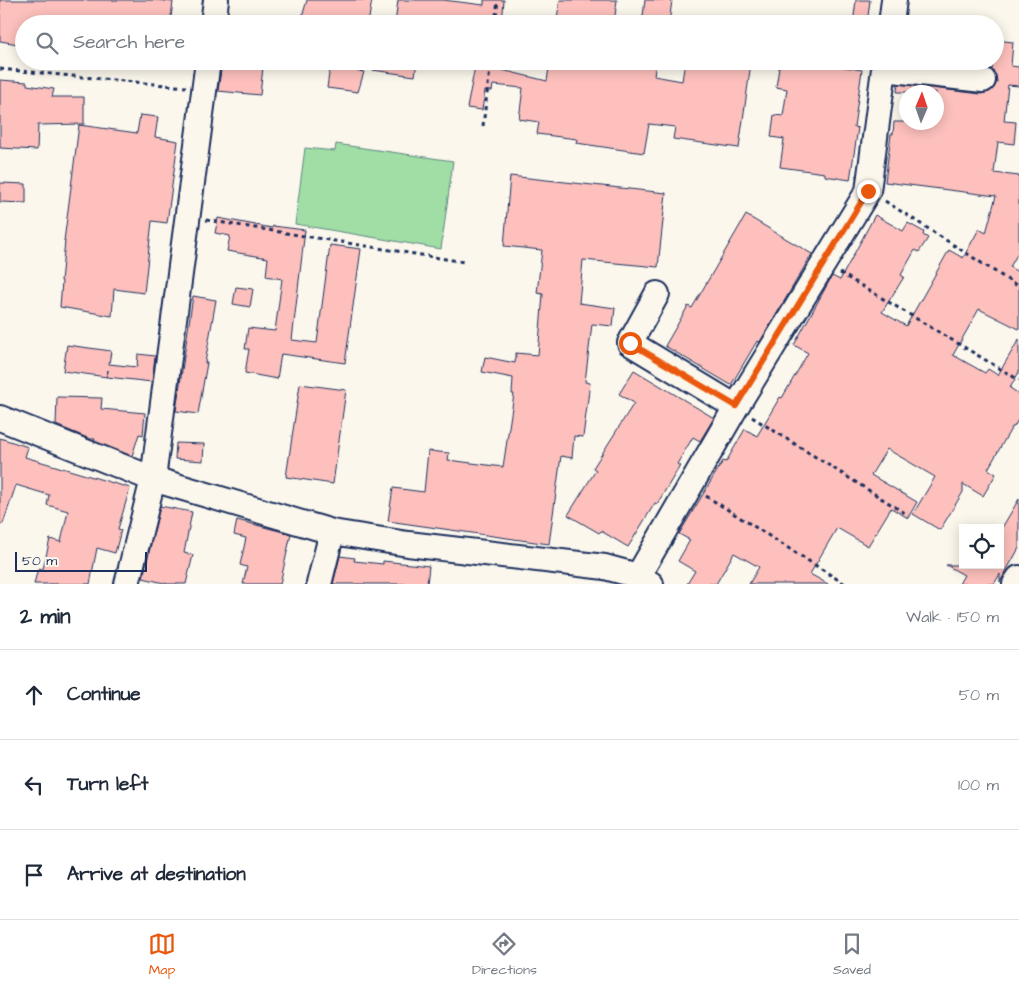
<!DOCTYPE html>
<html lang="en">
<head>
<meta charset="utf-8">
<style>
  :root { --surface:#fff; --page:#f6f6f7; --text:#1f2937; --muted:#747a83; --line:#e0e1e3; --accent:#ea580c }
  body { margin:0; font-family:"Architects Daughter",sans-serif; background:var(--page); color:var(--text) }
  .controls { position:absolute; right:15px; bottom:15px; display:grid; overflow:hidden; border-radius:0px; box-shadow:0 2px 12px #0003 }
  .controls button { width:45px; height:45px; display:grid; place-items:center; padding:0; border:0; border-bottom:1px solid var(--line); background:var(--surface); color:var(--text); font:25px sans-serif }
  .compass { position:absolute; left:899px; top:85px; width:45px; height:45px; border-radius:50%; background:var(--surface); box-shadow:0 2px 12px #0003; rotate:2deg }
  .scale { position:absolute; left:15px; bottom:12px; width:132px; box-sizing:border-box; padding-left:5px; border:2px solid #1b2f5e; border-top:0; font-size:14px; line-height:18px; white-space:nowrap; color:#1b2f5e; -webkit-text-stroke:4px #fbf7ec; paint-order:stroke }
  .stop { position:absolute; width:15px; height:15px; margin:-11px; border:4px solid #ea580c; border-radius:50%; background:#fff }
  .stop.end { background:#ea580c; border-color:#fff; box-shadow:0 1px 5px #0008 }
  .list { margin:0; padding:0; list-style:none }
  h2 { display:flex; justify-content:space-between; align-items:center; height:65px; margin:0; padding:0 20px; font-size:21px }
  h2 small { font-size:16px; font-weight:400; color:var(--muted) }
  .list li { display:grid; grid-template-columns:32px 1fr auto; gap:15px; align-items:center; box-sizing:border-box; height:90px; padding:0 20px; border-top:1px solid var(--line) }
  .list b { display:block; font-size:19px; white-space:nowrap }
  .list em { font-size:16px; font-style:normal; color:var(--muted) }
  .icon { flex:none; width:28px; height:28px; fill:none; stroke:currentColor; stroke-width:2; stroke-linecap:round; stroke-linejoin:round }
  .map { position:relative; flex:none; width:1019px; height:584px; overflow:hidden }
  .search { position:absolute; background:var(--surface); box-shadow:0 2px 12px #0003; left:15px; right:15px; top:15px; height:55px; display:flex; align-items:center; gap:12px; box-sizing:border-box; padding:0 18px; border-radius:28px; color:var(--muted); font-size:19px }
  .sheet { height:335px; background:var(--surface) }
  nav { display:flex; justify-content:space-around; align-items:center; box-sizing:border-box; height:70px; border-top:1px solid var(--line); background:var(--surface); font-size:14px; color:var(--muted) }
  nav a { display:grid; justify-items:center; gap:2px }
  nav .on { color:var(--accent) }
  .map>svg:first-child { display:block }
  .green { fill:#a0dea6; stroke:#5e8682 }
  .building { fill:#fdc0bc; stroke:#1b2f5e }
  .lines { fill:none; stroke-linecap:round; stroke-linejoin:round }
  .minor-casing { stroke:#1b2f5e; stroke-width:28 }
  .path { stroke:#1b2f5e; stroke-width:3; stroke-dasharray:4 4; stroke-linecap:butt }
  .minor { stroke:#fbf7ec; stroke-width:24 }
  .route { stroke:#ea580c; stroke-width:6 }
</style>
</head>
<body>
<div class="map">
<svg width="1019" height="584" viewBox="0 0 1019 584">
  <rect width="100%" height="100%" fill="#fbf7ec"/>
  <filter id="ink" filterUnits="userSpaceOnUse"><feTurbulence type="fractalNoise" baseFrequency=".02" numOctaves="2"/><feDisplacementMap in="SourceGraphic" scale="10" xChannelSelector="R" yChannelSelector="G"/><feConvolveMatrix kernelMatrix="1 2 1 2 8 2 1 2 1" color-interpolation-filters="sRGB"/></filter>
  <g filter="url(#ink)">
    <path class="green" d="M336,144l117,17 -12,88 -146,-25 10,-76 30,3z"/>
    <path class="building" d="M0,0h157l16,2 -3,22h-146v21l-24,-4z
      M307,0h65l-4,24h-68z
      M398,0h45l41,5v-5h20l-2,24h-107z
      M560,0h57l-3,24h-58z
      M645,0h27l-3,24h-27z
      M856,0h14l-3,24h-14z
      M995,40l18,2 -2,24 8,1v19l-11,-1 -4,36 12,1 -2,22 -16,-2 -4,31 25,3v75l-9,16 9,6v56l-40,-20 -26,46 32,18 3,-4 10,6 21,-36v33l-9,16 9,6v24l-5,9h-2l-24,42 8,5 -13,22 -20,-12v8l-23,38 -27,-16 22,-37 -48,-28 -16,26 46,27 -9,16 -17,-10 -23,38 -31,-18 -27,46 18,10h-79l10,-17 -25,-14 -18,31h-29l8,-13 -17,-10 12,-21 -11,-6 44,-73 3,1 19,-33 12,7 23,-39 2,1 26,-45 -14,-8 38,-69 8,4 35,-65 28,16 5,-8 16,9 -1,3 5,3 -9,14 -4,-2 -14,25 3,2 -22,35 24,14 43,-76 14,8 16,-29 7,4 10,-37 -111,-14 6,-48h2l1,-12h42v-30h-39l1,-8 83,10 8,-2 5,-4 3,-6 -1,-7 -4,-5 1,-9h2z
      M372,61h45l-2,15 -43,-6z
      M476,61h18v7l53,13 3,-20h106l-2,15 28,5 3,-20h55l11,2 -12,85 -66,-9 2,-12 -26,-3 -5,29 -68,-10 1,-4 -40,-5 2,-12 -20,-3 4,-31 -30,-3 -1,6h-7l-3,19 -15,-2z
      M780,61h30l52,9 -8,57 4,1 -8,52 -25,-4v-3l-45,-6 4,-28 -13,-2 3,-22 9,1 4,-27 -11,-2z
      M222,63l41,4 -3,28 -42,-4z
      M330,66l34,6 -6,20 -31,-4z
      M0,80l27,2v3l27,4 -2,8h32v27l-46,1 -1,25 -37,-2z
      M140,115l18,2 -3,20 23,4 -11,82 -15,-2 -8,72 -30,-4 -2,27 -52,-9 2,-26h-1l4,-40h-1l15,-116 58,8z
      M510,176l156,17 -8,74 -75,-7 -4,43 36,5 -2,18 -21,-2 -7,58 5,1 -7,54 -9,-1 -2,22 -11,-2 -12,88 -161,-23 5,-33 31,4 4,-41 21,2 -1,7 55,7 11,-73h-2l1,-16 -31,-6 3,-15 30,6 1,-10 22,2 5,-61 -6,-1 5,-43 -38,-4z
      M0,183l26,1v19l-26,-1z
      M746,215l66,39 -52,88 -3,-1 -26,44 -66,-39 23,-40 4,2z
      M218,218l54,10 1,-2 32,4 -13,110 25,3 13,-98 31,4 -16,114 -64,-9 -4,25 -32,-6 4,-24h-4l3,-21 27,3 7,-52 -16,-3 2,-18 -41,-7 3,-15 -15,-3z
      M236,287l17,2 -3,18 -17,-3z
      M193,296l23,4 -11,63h2l-9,51 -22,-3z
      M67,345l44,6 -2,13 28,3 1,-13 17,2 -3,26 -45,-5 1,-7 -1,7 -44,-6z
      M634,370l80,48 -14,23 -7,-4 -16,27 3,2 -23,38 -2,-1 -27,44 -27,-16 -2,2 -31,-18 28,-45 -3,-2 41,-65 -15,-9z
      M300,384l46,6 -13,94 -47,-7z
      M57,397l45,1 -1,11 44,4 -2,22 -4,-1 -7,22 -38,-15 1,-2h-5l-34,-14z
      M0,438l28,9 -3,10 105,31 -12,41 3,1 -6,23 -18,-5 -7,36h-56l4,-16 5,1 7,-30 11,3 7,-31 -21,-6 2,-10 -33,-10 -13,39h-3z
      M176,443l28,1 -1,17 -28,-2z
      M1019,499v49l-19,34v-8l-6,10h-35l5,-9 -18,-10h54v-34z
      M160,506l32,6 -8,41 9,2 -7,29h-18l-25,-6z
      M237,520l54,14 -11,50h-37l4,-17 -7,-2 6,-27 -12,-3z
      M340,556l15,2 -1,3 29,3v-3l46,5 -2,18h-94z"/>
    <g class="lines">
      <g class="minor-casing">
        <path id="minor" d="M213,24l3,-24
          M891,24l3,-24
          M884,69l99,11
          M657,294l-27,49 106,64
          M0,418l153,61 179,53 76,12 197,23 33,9 13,8
          M638,576l98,-169 132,-216 17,-130
          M127,584l26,-105 55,-418
          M319,584l13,-52
          M1015,584l4,-6"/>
      </g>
      <path class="path" d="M495,24l3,-24
        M0,69l186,18
        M483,126l8,-65
        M885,201l134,86
        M206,220l258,42
        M840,273l179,107
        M752,417l156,98
        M706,496l139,88"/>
      <use href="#minor" class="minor"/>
    </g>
  </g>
  <g class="lines" filter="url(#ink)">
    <path class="route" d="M630,343l106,63 132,-215"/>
  </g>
</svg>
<div class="controls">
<button><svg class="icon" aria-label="locate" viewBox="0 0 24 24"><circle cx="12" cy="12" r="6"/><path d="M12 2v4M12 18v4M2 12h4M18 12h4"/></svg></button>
</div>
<svg class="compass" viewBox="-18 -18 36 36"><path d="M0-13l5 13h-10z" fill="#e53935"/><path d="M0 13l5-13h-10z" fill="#747a83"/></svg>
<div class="scale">50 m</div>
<div class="stop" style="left:630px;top:343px"></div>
<div class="stop end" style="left:868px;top:191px"></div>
<div class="search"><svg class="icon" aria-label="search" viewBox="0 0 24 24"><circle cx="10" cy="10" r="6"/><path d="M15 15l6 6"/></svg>Search here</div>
</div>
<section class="sheet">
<h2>2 min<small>Walk · 150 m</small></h2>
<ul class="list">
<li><svg class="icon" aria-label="ahead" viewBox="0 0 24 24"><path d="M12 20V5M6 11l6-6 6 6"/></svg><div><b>Continue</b></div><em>50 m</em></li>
<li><svg class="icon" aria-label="left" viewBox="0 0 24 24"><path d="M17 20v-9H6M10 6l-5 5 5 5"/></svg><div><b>Turn left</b></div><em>100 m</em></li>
<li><svg class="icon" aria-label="arrive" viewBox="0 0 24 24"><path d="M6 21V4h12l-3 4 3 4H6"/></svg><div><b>Arrive at destination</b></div></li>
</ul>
</section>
<nav>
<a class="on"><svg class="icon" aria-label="map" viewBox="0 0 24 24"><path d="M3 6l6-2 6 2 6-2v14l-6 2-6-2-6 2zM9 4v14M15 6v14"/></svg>Map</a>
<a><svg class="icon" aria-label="directions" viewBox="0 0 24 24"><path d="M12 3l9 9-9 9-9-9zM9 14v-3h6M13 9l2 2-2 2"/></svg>Directions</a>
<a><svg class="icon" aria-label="saved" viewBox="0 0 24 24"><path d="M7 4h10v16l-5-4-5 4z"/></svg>Saved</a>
</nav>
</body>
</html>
